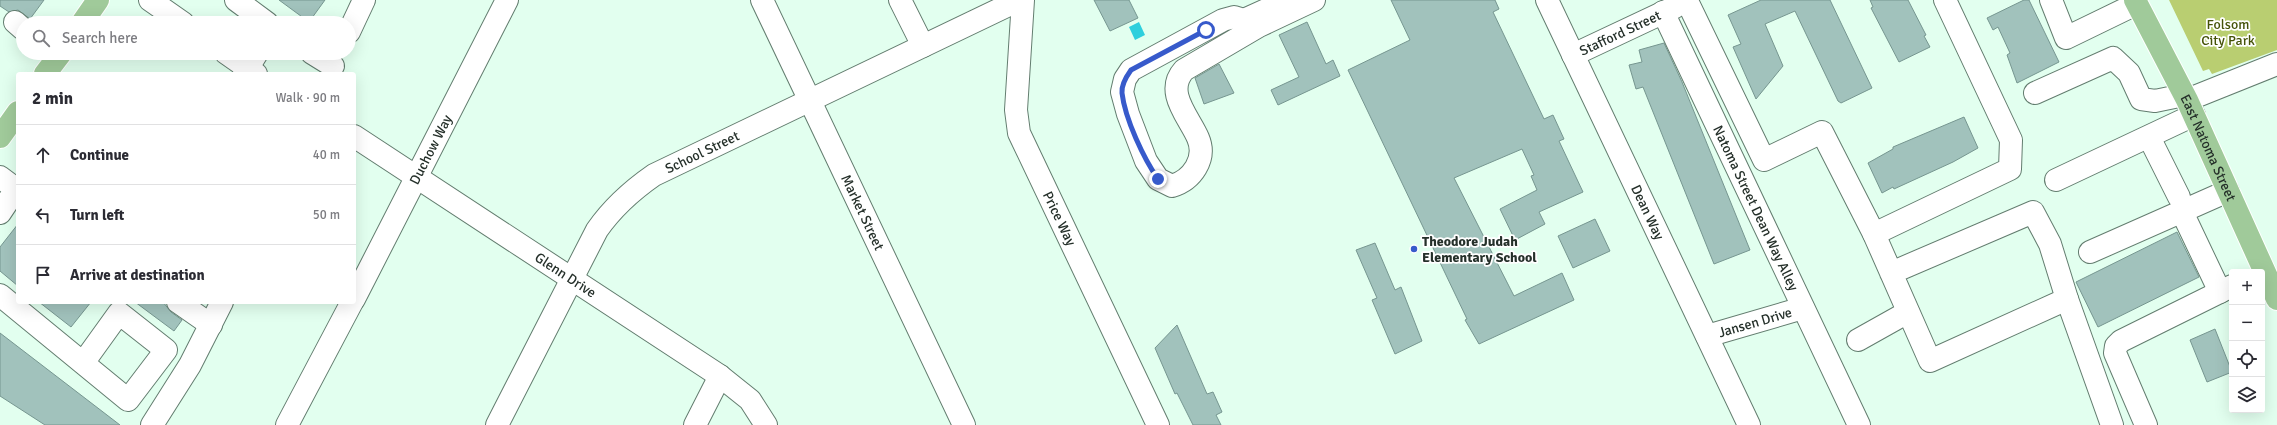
<!DOCTYPE html>
<html lang="en">
<head>
<meta charset="utf-8">
<style>
  :root { --surface:#fff; --page:#f2f2f3; --text:#2b2b33; --muted:#7c7c81; --line:#e1e1e2 }
  body { margin:0; font-family:Signika,sans-serif; background:var(--page); color:var(--text) }
  .controls { position:absolute; right:12px; bottom:12px; display:grid; overflow:hidden; border-radius:4px; box-shadow:0 4px 16px #0002 }
  .controls button { width:36px; height:36px; display:grid; place-items:center; padding:0; border:0; border-bottom:1px solid var(--line); background:var(--surface); color:var(--text); font:20px sans-serif }
  .stop { position:absolute; width:12px; height:12px; margin:-9px; border:3px solid #375acb; border-radius:50%; background:#fff }
  .stop.end { background:#375acb; border-color:#fff; box-shadow:0 1px 4px #0008 }
  .list { margin:0; padding:0; list-style:none }
  h2 { display:flex; justify-content:space-between; align-items:center; height:52px; margin:0; padding:0 16px; font-size:17px }
  h2 small { font-size:13px; font-weight:400; color:var(--muted) }
  .list li { display:grid; grid-template-columns:26px 1fr auto; gap:12px; align-items:center; box-sizing:border-box; height:60px; padding:0 16px; border-top:1px solid var(--line) }
  .list b { display:block; font-size:15px; white-space:nowrap }
  .list em { font-size:13px; font-style:normal; color:var(--muted) }
  .icon { flex:none; width:22px; height:22px; fill:none; stroke:currentColor; stroke-width:2; stroke-linecap:round; stroke-linejoin:round }
  .map { position:relative; flex:none; width:2277px; height:425px; overflow:hidden }
  .search { position:absolute; background:var(--surface); box-shadow:0 4px 16px #0002; left:16px; top:16px; width:340px; height:44px; display:flex; align-items:center; gap:10px; box-sizing:border-box; padding:0 14px; border-radius:22px; color:var(--muted); font-size:15px }
  .panel { position:absolute; background:var(--surface); box-shadow:0 4px 16px #0002; left:16px; top:72px; width:340px; height:232px; border-radius:4px }
  .map>svg:first-child { display:block }
  .green { fill:#b9ce71 }
  .water { fill:#2ecfdd }
  .building { fill:#a1c2bc; stroke:#769690 }
  .lines { fill:none; stroke-linecap:round; stroke-linejoin:round }
  .minor-casing { stroke:#637d6f; stroke-width:24 }
  .major-casing { stroke:#fff; stroke-width:24 }
  .minor { stroke:#fff; stroke-width:22 }
  .major { stroke:#a0ca9a; stroke-width:22 }
  .route { stroke:#375acb; stroke-width:5 }
  .poi-dot { fill:#375acb; stroke:#fff; stroke-width:1.5 }
  .labels { text-anchor:middle; dominant-baseline:central; stroke-width:3.5; stroke-linejoin:round; paint-order:stroke }
  .park-label { font-size:14px; fill:#455208; stroke:#fff }
  .street-label { font-size:14px; fill:#25302a; stroke:#fff }
  .poi-label { font-size:14px; font-weight:bold; fill:#25302a; stroke:#fff; text-anchor:start }
</style>
</head>
<body>
<div class="map">
<svg width="2277" height="425" viewBox="0 0 2277 425">
  <rect width="100%" height="100%" fill="#e2ffef"/>
  <path class="green" d="M2169,0h108v50l-65,24 -3,-5 -6,2z"/>
  <path class="water" d="M1139,22l6,13 -10,5 -6,-13z"/>
  <path class="building" d="M0,0h44l-14,19 -12,-9 -9,2 -9,-6z
    M279,0h46l-16,22z
    M1094,0h35l9,18 -28,13z
    M1391,0h104l4,9 -6,3 51,107 9,-4 11,24 -5,2 24,51 -44,20 6,12 -30,16 -15,-31 37,-19 -6,-14 3,-1 -12,-26 -68,29 60,118 48,-23 12,27 -95,44 -14,-24 2,-1 -119,-249 62,-30z
    M1761,0h69l42,88 -31,15 -3,-2 -43,-90 -30,13 18,42 -27,33 -23,-52 8,-3 -13,-29z
    M1870,0h38l18,35 -2,1 6,11 -31,15 -28,-54 2,-1z
    M2024,0h5l30,62 -42,21 -10,-28 3,-2 -12,-26 -5,3 -6,-12z
    M1307,22l19,42 7,-4 7,16 -62,29 -7,-15 28,-13 -20,-42z
    M1664,43l18,39 68,168 -36,14 -71,-177 -7,2 -7,-24 13,-3 -3,-12z
    M1219,64l15,29 -30,11 -9,-26z
    M1964,117l14,31 -25,14 -59,27 -1,-2 -11,6 -14,-30 25,-14v-2z
    M1595,219l15,32 -37,17 -15,-32z
    M18,224v62l-18,-15v-24z
    M2177,232l22,45 -101,50 -22,-45z
    M1375,243l20,47 6,-3 21,54 -27,13 -23,-54 5,-2 -21,-48z
    M39,302h52l-20,25z
    M135,302h28l8,10 11,8 -8,11z
    M1177,325l30,69 6,-2 9,20 -6,3 5,10h-28l-16,-32 -2,1 -20,-46z
    M2215,329l17,43 -25,10 -17,-42z
    M0,333l120,92h-75l-45,-29z"/>
  <g class="lines">
    <g class="minor-casing">
      <g id="minor">
        <path d="M150,0l33,23"/>
        <path d="M236,0l31,23"/>
        <path id="s1" d="M762,0l202,425"/>
        <path d="M900,0l23,46"/>
        <path id="s2" d="M1023,0l-7,110 3,23 139,292"/>
        <path d="M1288,0l-44,20 -10,-3 -11,3 -92,50 -6,9 -3,13 6,22 18,47 12,18 14,7c20,-6 35,-27 26,-48 -9,-21 -34,-46 -14,-68l75,-44 55,-26"/>
        <path id="s3" d="M1547,0l202,425"/>
        <path d="M2051,0l15,38 70,-34"/>
        <path d="M1687,1l77,159 58,-28 52,102 136,-65 1,-29 -66,-140"/>
        <path id="s4" d="M1663,12l196,413"/>
        <path d="M15,22l8,7"/>
        <path d="M349,32l15,-32"/>
        <path d="M226,53l30,21"/>
        <path d="M312,53l21,13"/>
        <path id="s5" d="M1573,55l102,-48"/>
        <path d="M244,74l13,-21"/>
        <path d="M2035,93l78,-35 16,15 12,26 14,2 29,-6"/>
        <path d="M2187,100l90,-36"/>
        <path id="s6" d="M354,136l366,240 30,24 16,25"/>
        <path d="M2149,137l30,60"/>
        <path d="M0,177l16,12 -16,24"/>
        <path d="M2056,180l138,-65"/>
        <path d="M2182,212l38,80"/>
        <path d="M1874,234l56,127 137,-62 -17,-55 -17,-32 -142,61"/>
        <path d="M2090,252l138,-61"/>
        <path d="M0,295l128,105 38,-50 -47,-37 -36,50"/>
        <path id="s7" d="M354,299l153,-299"/>
        <path d="M2067,299l45,126"/>
        <path d="M178,302l33,23"/>
        <path id="s8" d="M1707,336l96,-28"/>
        <path d="M1858,340l50,-28"/>
        <path d="M152,425l38,-60 32,-63"/>
        <path d="M287,425l65,-123"/>
        <path id="s9" d="M497,425l100,-195c16,-23 34,-39 57,-55l365,-175"/>
        <path d="M695,425l25,-49"/>
        <path d="M2146,425l-31,-72 1,-7 5,-5 111,-55"/>
      </g>
    </g>
    <g class="major-casing">
      <g id="major">
        <path id="s10" d="M2135,0l52,100 90,199"/>
        <path d="M82,23l16,-23"/>
        <path d="M45,74l16,-21"/>
        <path d="M0,137l18,-25"/>
      </g>
    </g>
    <use href="#minor" class="minor"/>
    <use href="#major" class="major"/>
  </g>
  <g class="lines">
    <path class="route" d="M1158,179c-14,-20 -33,-60 -36,-86 -1,-8 4,-16 9,-23l75,-40"/>
  </g>
  <circle class="poi-dot" cx="1414" cy="249" r="4"/>
  <g class="labels">
    <g class="park-label">
      <text x="2228" y="24">Folsom<tspan x="2228" dy="16">City Park</tspan></text>
    </g>
    <g class="street-label">
      <text stroke="none"><textPath href="#s5" startOffset="52">Stafford Street</textPath></text>
      <text stroke="none"><textPath href="#s10" startOffset="165">East Natoma Street</textPath></text>
      <text stroke="none"><textPath href="#s7" startOffset="168">Duchow Way</textPath></text>
      <text stroke="none"><textPath href="#s9" startOffset="352">School Street</textPath></text>
      <text stroke="none"><textPath href="#s4" startOffset="217">Natoma Street Dean Way Alley</textPath></text>
      <text stroke="none"><textPath href="#s1" startOffset="235">Market Street</textPath></text>
      <text stroke="none"><textPath href="#s3" startOffset="235">Dean Way</textPath></text>
      <text stroke="none"><textPath href="#s2" startOffset="228">Price Way</textPath></text>
      <text stroke="none"><textPath href="#s6" startOffset="253">Glenn Drive</textPath></text>
      <text stroke="none"><textPath href="#s8" startOffset="50">Jansen Drive</textPath></text>
    </g>
    <g class="poi-label">
      <text x="1422" y="241">Theodore Judah<tspan x="1422" dy="16">Elementary School</tspan></text>
    </g>
  </g>
</svg>
<div class="controls">
<button>+</button>
<button>−</button>
<button><svg class="icon" aria-label="locate" viewBox="0 0 24 24"><circle cx="12" cy="12" r="6"/><path d="M12 2v4M12 18v4M2 12h4M18 12h4"/></svg></button>
<button><svg class="icon" aria-label="layers" viewBox="0 0 24 24"><path d="M12 4l9 5-9 5-9-5zM3 14l9 5 9-5"/></svg></button>
</div>
<div class="stop" style="left:1206px;top:30px"></div>
<div class="stop end" style="left:1158px;top:179px"></div>
<div class="search"><svg class="icon" aria-label="search" viewBox="0 0 24 24"><circle cx="10" cy="10" r="6"/><path d="M15 15l6 6"/></svg>Search here</div>
<section class="panel">
<h2>2 min<small>Walk · 90 m</small></h2>
<ul class="list">
<li><svg class="icon" aria-label="ahead" viewBox="0 0 24 24"><path d="M12 20V5M6 11l6-6 6 6"/></svg><div><b>Continue</b></div><em>40 m</em></li>
<li><svg class="icon" aria-label="left" viewBox="0 0 24 24"><path d="M17 20v-9H6M10 6l-5 5 5 5"/></svg><div><b>Turn left</b></div><em>50 m</em></li>
<li><svg class="icon" aria-label="arrive" viewBox="0 0 24 24"><path d="M6 21V4h12l-3 4 3 4H6"/></svg><div><b>Arrive at destination</b></div></li>
</ul>
</section>
</div>
</body>
</html>
